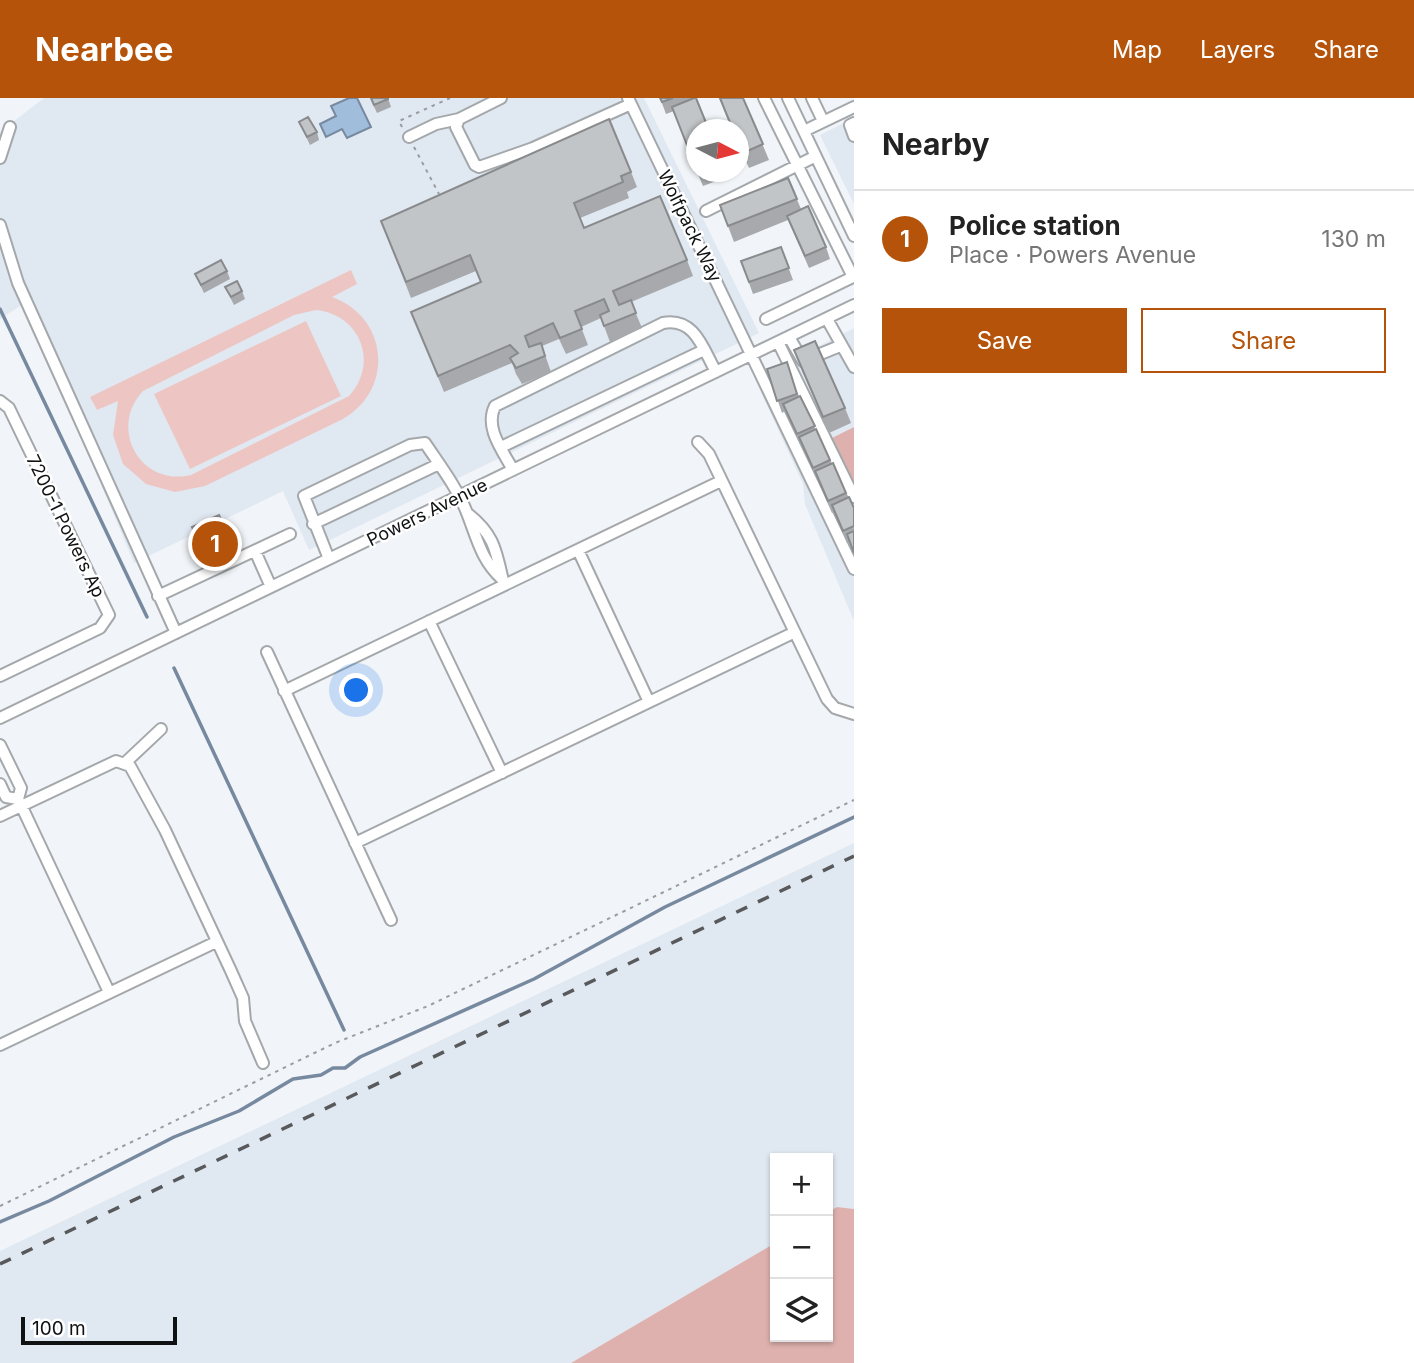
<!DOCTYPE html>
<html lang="en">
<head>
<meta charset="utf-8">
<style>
  :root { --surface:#fff; --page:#f6f6f6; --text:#222; --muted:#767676; --line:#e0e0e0; --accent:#b45309 }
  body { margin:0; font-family:Inter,sans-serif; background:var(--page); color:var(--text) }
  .controls { position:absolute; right:21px; bottom:21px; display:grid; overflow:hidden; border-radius:0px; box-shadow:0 2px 5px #0004 }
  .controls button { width:63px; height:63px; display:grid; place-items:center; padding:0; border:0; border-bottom:2px solid var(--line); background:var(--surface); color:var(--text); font:35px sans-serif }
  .compass { position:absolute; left:686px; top:21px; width:63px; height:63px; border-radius:50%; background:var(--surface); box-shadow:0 2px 5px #0004; rotate:96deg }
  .scale { position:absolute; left:21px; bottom:18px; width:156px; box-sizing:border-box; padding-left:7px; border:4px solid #101112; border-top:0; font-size:19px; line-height:24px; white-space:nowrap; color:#101112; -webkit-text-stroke:5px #fff; paint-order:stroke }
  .you { position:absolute; left:357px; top:593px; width:24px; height:24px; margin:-18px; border:5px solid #fff; border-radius:50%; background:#1a73e8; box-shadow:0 0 0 10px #1a73e833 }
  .badge { display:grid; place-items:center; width:46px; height:46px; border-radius:50%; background:var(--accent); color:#fff; font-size:23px; font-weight:700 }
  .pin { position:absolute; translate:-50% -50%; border:4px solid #fff; box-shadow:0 2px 7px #0006 }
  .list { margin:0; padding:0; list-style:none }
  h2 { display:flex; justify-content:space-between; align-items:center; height:91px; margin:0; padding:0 28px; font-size:30px }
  h2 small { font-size:23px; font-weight:400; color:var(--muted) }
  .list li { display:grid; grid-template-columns:46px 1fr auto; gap:21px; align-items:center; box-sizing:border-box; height:98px; padding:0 28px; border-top:2px solid var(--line) }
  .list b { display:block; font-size:26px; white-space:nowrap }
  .list p { margin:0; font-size:23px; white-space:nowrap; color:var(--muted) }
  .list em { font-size:23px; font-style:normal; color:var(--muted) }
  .actions { display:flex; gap:14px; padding:21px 28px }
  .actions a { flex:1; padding:16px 0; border:2px solid var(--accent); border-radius:0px; text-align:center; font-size:24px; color:var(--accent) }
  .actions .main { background:var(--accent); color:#fff }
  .icon { flex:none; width:38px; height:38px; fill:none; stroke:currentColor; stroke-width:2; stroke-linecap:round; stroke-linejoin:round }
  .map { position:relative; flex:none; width:854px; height:1265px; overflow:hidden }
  header { display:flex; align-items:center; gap:42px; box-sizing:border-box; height:98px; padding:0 35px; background:var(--accent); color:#fff }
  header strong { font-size:33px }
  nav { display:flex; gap:38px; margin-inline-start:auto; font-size:24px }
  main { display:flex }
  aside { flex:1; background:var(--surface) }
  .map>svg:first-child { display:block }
  .built { fill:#e0e8f2 }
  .green { fill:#edc6c3; fill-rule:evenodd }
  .forest { fill:#deb1ae }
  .water { fill:#a1bddc; stroke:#76899f; stroke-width:2 }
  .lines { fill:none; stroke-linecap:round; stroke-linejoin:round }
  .stream { stroke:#76899f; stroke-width:3.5 }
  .minor-casing { stroke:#a4a8ab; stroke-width:14 }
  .path { stroke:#9a9c9f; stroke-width:2; stroke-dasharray:3.5 5; stroke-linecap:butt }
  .minor { stroke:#fff; stroke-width:10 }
  .rail { stroke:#58595b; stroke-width:3.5; stroke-dasharray:12 12; stroke-linecap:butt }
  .wall { fill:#a7a9ac }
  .building { fill:#c2c5c8; stroke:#888a8c; stroke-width:2 }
  .labels { text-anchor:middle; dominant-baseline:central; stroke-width:5; stroke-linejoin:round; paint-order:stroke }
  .street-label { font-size:18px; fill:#101112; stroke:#fff }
</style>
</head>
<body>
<header>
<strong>Nearbee</strong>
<nav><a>Map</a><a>Layers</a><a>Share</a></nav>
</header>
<main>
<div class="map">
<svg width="854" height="1265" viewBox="0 0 854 1265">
  <rect width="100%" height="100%" fill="#f1f4f8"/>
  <path class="built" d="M44,0h600l115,235 -450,217 -26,-59 -149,72 -109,-260 -25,16v-187z
    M854,20v86l-34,-69z
    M854,230v99l-26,13 22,45 4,-1v137l-49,-117 -2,-20 -48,-105z
    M854,745v366l-17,-2 -9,5v-54h-53v85l-204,120h-571v-112z"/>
  <path class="green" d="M351,172l6,14 -25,13c56,20 63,92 11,122l-138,67 -30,6 -29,-8 -23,-20 -10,-29 5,-34 -21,9 -7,-13zM316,212c45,5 63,53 33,86l-158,79c-51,12 -83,-47 -48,-84l151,-76z
    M306,223l35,75 -151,73 -36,-75z"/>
  <path class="forest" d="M854,329v57l-4,2 -22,-46z
    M837,1109l17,2v154h-283l204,-120v94h53v-125z"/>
  <path class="water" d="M349,0h8l14,29 -24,11 -5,-9 -16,8 -6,-13 16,-8 -5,-10z"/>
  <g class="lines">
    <path class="stream" d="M0,211l147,308
      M174,570l170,362
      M0,1124l49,-21 125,-64 65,-26 54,-32 28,-4 12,-7h12l15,-11 174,-78 131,-72 189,-90"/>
    <g class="minor-casing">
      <path id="minor" d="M501,0l-42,21 -3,8 19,38 4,2 54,-19 98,-44
        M628,0l226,471
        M764,0l89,179 -87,42
        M788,0l66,138
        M812,0l11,23
        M854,25l-4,2 4,11
        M804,33l50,-24
        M409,39l27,-13 23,-5
        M0,60l10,-31
        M706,113l108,-54
        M0,127l18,58 158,350
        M827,221l27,48
        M789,239l14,24 37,-15
        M778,244l76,155
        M0,303l9,7 100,207 -9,13 -100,48
        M698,344l11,12 118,245 8,9 19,6
        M501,349l203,-97
        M513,372c-10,-19 -29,-42 -18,-64l168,-83c32,-6 40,26 53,49
        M467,415c27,21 29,37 36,68
        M313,426l126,-60
        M578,452l71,152
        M255,453l16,36
        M329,461l-25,-63 106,-51 15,-2c14,21 33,46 42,70 10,25 14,47 35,66
        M158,498l132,-62
        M429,523l73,152
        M267,554l124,268
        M284,593l437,-210
        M0,620l854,-413
        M0,647l21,43 -3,11 3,6 88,187
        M126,664l35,-33
        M0,686l6,13 12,2
        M0,718l116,-55 14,5 35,64 66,141 12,27 2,23 18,42
        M355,745l438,-210
        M0,947l216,-103"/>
    </g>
    <path class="path" d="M402,29l-3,-6 51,-23
      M414,49l25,47
      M0,1108l335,-163 93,-37 426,-206"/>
    <use href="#minor" class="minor"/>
    <path class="rail" d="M0,1166l854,-408"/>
  </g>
  <path class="wall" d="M370,0h18l3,9 -14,6z
    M660,0h31v1l-17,12 -8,3z
    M719,0h24l26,62 -20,8 -11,-24v-14h-6z
    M299,24l18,10 2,8 -9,5z
    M631,74l6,15 -10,5 2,6 -49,20 4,10 103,32 6,16 -62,26 11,26 -32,14 -9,-24 -20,9 7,18 -22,9 -7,-15 -17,7 9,26 -29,12 -6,-10 -4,-11 -68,29 -33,-80 70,-30 -5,-11 -65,27 -30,-77z
    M697,74h28l2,5 -24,9z
    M788,80l13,31 25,38 4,12 -21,9 -21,-48 -54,22 -14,-37z
    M781,149l12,33 -40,14 -12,-33z
    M227,173l3,8 -26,14 -9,-19z
    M225,189l17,4 3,8 -11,6z
    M794,252l51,58 6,15 -22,10 -29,-67z
    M787,264l11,35 2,-1 31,68 2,-1 15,35 6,10v45l-4,-11 -3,1 -13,-31 -2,1 -30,-67h-1l-16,-35 -3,2 -15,-44z
    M192,429l37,10 4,12 -27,12z"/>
  <path class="building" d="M371,0h17v1l-14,6z
    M660,0h13l-11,4z
    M694,0h2l13,32h-13v38l-24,-61z
    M720,0h23l20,46 -20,9 -5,-11v-12h-5z
    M308,19l9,15 -10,5 -8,-15z
    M609,21l22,53 -10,4 2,6 -49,21 10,25 76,-32 27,64 -74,31 6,14 12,-5 5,13 -32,13 -4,-11 9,-4 -5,-12 -29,12 7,18 -22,9 -7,-15 -28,13 4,11 12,-4 4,13 -29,12 -6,-10 8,-5 -8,-8 -72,31 -27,-64 70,-30 -11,-27 -64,27 -25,-61z
    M788,80l9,21 -69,27 -8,-21z
    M808,108l18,41 -21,9 -18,-40z
    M781,149l8,21 -40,14 -8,-21z
    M221,162l6,11 -26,14 -6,-11z
    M237,183l5,10 -11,6 -6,-10z
    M815,243l30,67 -22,9 -29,-67z
    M787,264l10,32 -20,7 -10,-32z
    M800,298l15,30 -18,8 -14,-30z
    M816,331l14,31 -17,8 -14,-31z
    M833,365l13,30 -18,8 -13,-30z
    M849,399l5,11v18l-11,5 -11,-26z
    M219,417l10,22 -27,12 -10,-22z
    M854,433v22l-7,-19z"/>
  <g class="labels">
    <g class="street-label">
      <text transform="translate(690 128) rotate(64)">Wolfpack Way</text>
      <text transform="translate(427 414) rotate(-26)">Powers Avenue</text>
      <text transform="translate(66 428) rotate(64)">7200-1 Powers Ap</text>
    </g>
  </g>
</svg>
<div class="controls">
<button>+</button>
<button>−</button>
<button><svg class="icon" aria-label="layers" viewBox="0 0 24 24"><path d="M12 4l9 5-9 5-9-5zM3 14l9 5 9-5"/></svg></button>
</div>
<svg class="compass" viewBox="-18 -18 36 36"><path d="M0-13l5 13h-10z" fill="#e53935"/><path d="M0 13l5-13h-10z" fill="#767676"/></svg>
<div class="scale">100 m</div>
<div class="you"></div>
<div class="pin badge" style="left:215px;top:446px">1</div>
</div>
<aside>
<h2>Nearby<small></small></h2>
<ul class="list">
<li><span class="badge">1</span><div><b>Police station</b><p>Place · Powers Avenue</p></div><em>130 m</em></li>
</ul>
<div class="actions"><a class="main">Save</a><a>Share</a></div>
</aside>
</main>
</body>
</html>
